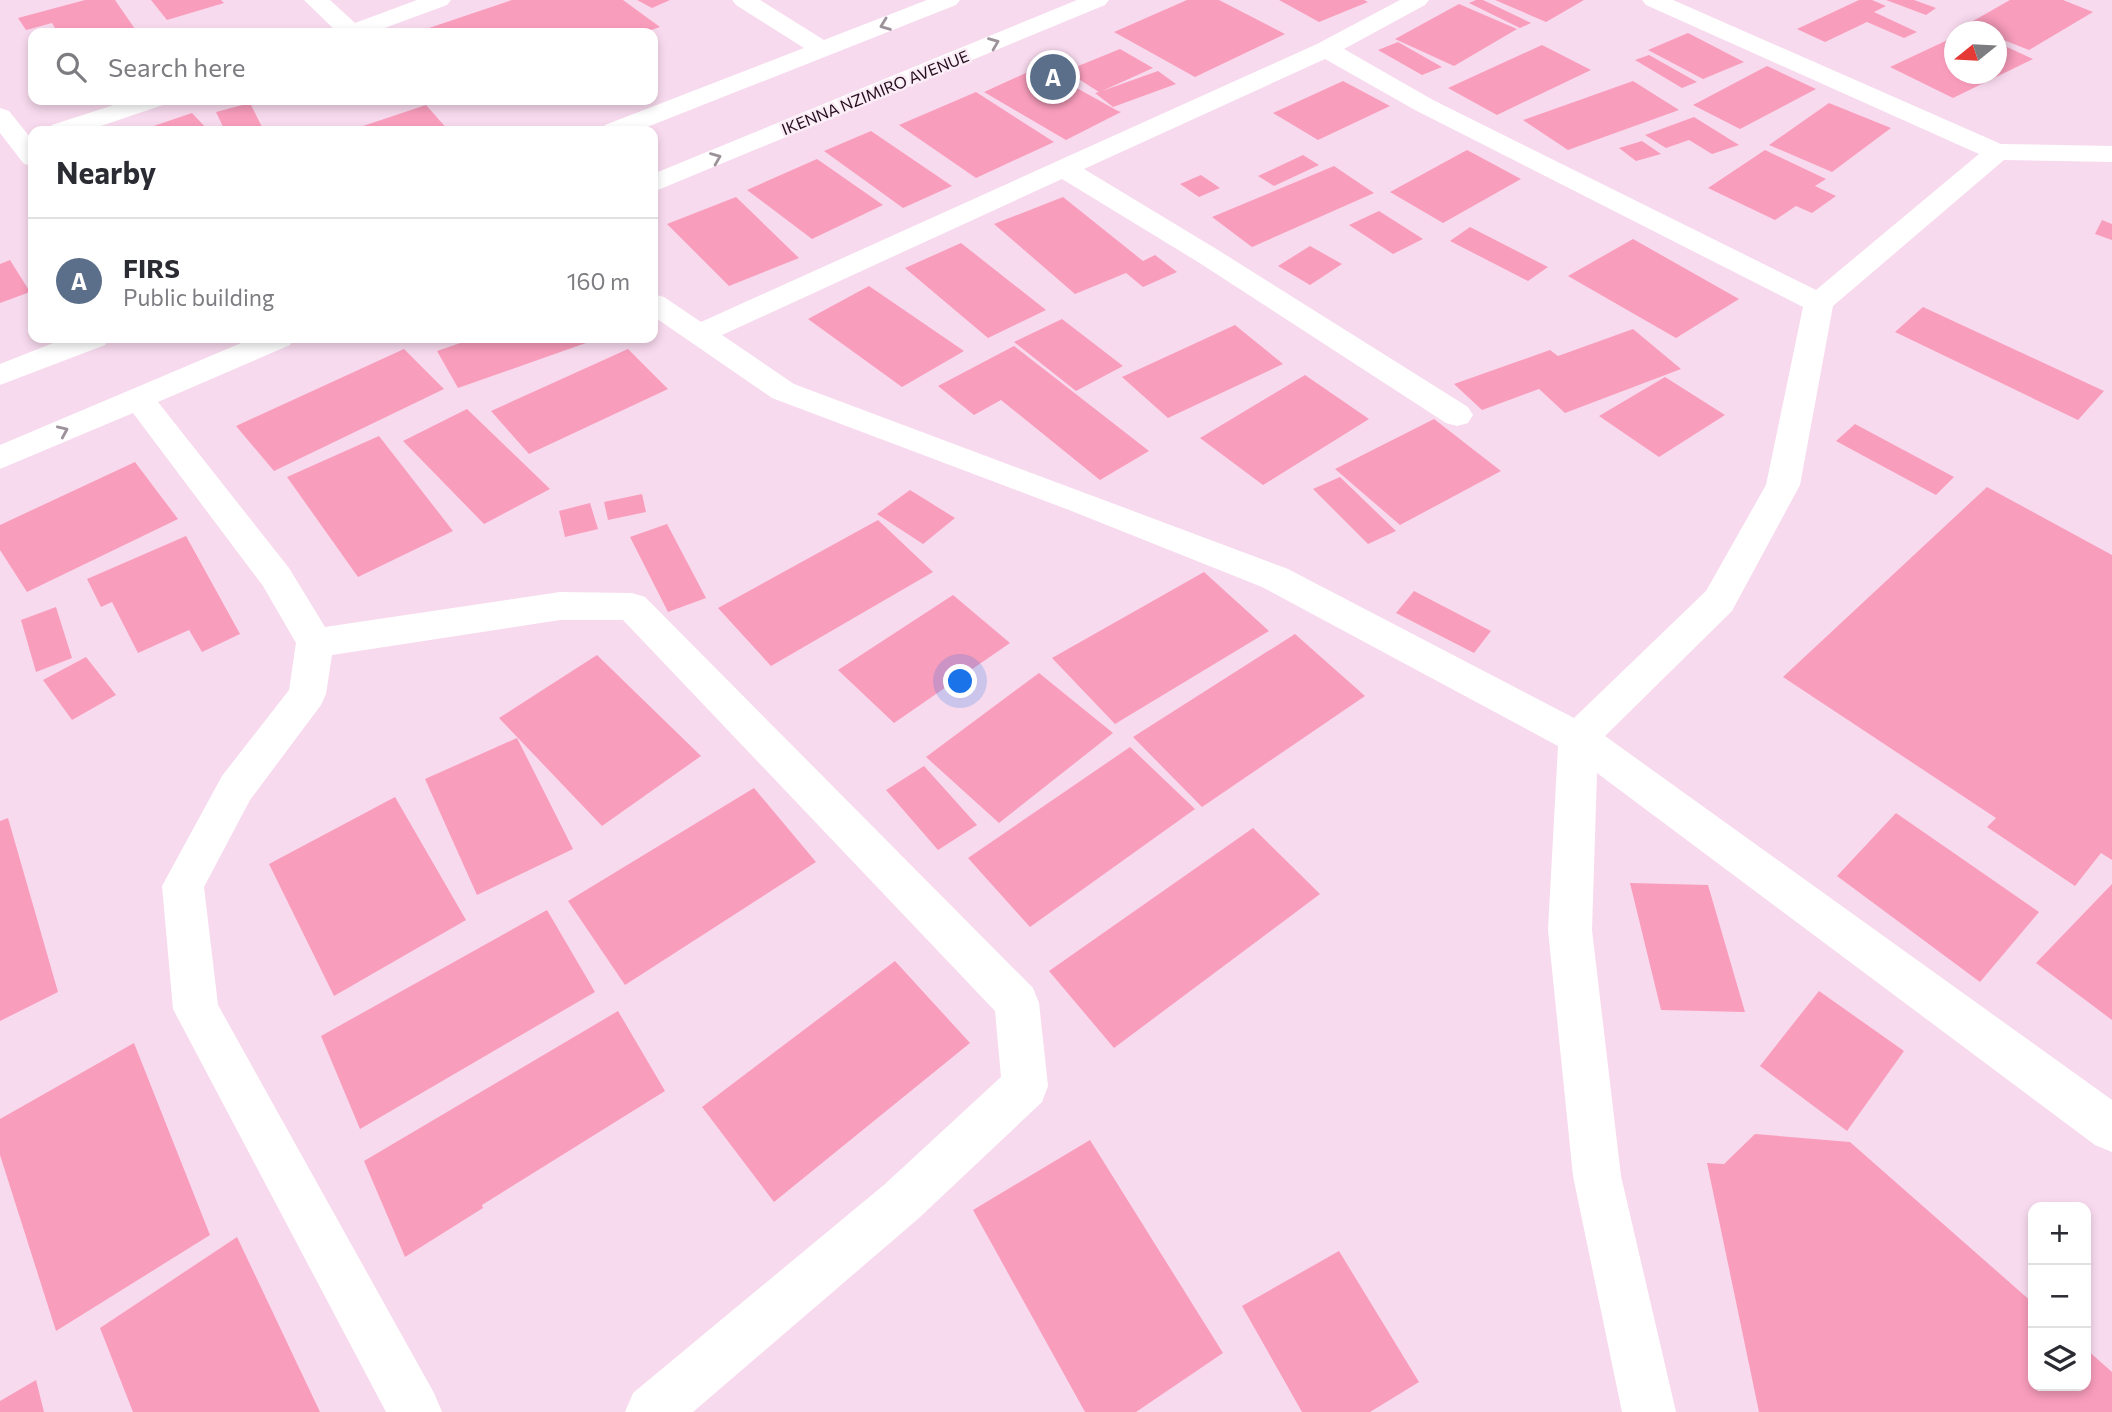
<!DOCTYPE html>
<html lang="en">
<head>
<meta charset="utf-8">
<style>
  :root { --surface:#fff; --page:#f2f2f3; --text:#2b2b33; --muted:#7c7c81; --line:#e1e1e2; --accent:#016c42 }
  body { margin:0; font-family:Commissioner,sans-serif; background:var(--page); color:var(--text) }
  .controls { position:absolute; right:21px; bottom:21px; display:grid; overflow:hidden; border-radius:14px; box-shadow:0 4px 10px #0003 }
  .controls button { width:63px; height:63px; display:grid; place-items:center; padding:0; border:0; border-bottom:2px solid var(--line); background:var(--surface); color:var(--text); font:35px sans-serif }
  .compass { position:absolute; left:1944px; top:21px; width:63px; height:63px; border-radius:50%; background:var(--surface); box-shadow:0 4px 10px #0003; rotate:252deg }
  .you { position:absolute; left:961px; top:682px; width:24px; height:24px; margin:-18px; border:5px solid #fff; border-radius:50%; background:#1a73e8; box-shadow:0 0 0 10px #1a73e833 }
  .badge { display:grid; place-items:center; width:46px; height:46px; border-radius:50%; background:var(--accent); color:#fff; font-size:23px; font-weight:700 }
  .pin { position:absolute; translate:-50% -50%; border:4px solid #fff; box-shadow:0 2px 7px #0006 }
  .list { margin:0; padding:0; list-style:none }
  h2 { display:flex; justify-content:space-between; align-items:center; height:91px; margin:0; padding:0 28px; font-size:30px }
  h2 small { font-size:23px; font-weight:400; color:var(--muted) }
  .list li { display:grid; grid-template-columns:46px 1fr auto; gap:21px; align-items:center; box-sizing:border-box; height:126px; padding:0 28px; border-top:2px solid var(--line) }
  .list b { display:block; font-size:26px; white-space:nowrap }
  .list p { margin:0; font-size:23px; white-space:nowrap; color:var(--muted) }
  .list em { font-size:23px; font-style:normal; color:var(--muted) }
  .icon { flex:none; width:38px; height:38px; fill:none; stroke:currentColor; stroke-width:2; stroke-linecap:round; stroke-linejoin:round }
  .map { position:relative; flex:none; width:2112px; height:1412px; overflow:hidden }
  .search { position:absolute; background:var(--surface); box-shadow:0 4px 10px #0003; left:28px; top:28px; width:630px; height:77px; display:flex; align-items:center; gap:18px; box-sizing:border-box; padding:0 24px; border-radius:14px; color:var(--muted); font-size:26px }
  .panel { position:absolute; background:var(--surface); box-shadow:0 4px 10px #0003; left:28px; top:126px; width:630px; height:217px; border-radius:14px }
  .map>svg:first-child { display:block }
  .building { fill:#f99dbc }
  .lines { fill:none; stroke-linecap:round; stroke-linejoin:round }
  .minor { fill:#fff; fill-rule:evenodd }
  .oneway { stroke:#9d929a }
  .labels { text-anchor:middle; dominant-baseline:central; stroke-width:5; stroke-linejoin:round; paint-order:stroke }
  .far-street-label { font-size:16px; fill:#260d1f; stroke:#fbedf6 }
</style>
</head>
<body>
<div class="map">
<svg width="2112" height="1412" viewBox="0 0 2112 1412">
  <rect width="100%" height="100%" fill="#f8daee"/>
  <path class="building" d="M85,0h30l20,29 -17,4h-60l-6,-10 -26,7 -8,-12z
    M151,0h70l3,3 -57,17z
    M512,0h111l37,27 -18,6h-220l-2,-2z
    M637,0h33l-18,8z
    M1187,0h32l66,34 -90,43 -81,-45z
    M1279,0h85l4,2 -49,20z
    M1476,0h7l48,23 -11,5 -51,-25z
    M1495,0h89l-38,22z
    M1859,0h13l14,6 -12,6 43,20 -13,6 -37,-16 -42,20 -28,-13z
    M1886,0h28l22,8 -10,7z
    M2010,0h53l30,12 -64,38 -33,-13v-5h-13l-17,-7z
    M1459,4l58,25 -63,37 -59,-27z
    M1688,33l56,29 -41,17 -55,-29z
    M1954,37v37h42v-32l37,17 -80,39 -63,-31z
    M1398,42l44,25 -20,8 -44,-25z
    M1542,45l49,25 -94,45 -49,-27z
    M1120,49l33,19 -51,23 56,-20 18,13 -63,23 -18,-14 4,-1 -33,-21z
    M1649,55l48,27 -15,6 -47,-28z
    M1767,66l49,23 -76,40 -47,-24z
    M1039,67l79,44 3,1 -55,28 -82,-48z
    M1343,81l47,25 -72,34 -45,-27z
    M1633,81l46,29 -111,40 -45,-30z
    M976,92l78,50 -78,36 -77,-53z
    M250,103l14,28h-39l-9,-19z
    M1829,103l62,25 -59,44 -63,-27z
    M426,105l23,26h-101z
    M192,113l17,18h-70z
    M1694,117l45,28 -27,9 -23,-14 -23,8 -21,-13z
    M871,131l81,55 -49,22 -79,-57z
    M1642,141l19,13 -25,7 -17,-13z
    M1467,150l54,29 -78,44 -53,-31z
    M1765,150l61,29 -11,7 21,10 -24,17 -16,-7 -21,14 -67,-32z
    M1303,155l16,10 -45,21 -16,-10z
    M817,159l66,46 -71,34 -65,-49z
    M1334,166l40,27 -122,54 -40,-30z
    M1201,175l19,13 -21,9 -19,-13z
    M736,197l63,61 -70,28 -62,-62z
    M1063,197l80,64 12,-6 22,17 -34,15 -17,-14 -51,21 -81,-70z
    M1379,211l44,28 -30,15 -44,-29z
    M2102,220l10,4v16l-17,-6z
    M1470,227l78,40 -20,14 -78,-40z
    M1633,239l106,60 -63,39 -108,-62z
    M961,243l85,67 -58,28 -83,-70z
    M1310,246l32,18 -32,21 -32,-19z
    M10,260l20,32 -30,11v-39z
    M869,286l95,65 -62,36 -94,-68z
    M1923,307l181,84 -26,29 -183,-88z
    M1062,319l61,47 -47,25 -62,-49z
    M1235,325l48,39 -115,54 -46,-41z
    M1633,329l48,40 -116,44 -26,-24 -57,21 -28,-26 96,-34 8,6z
    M475,338h125l-142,50 -21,-37z
    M1014,346l135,105 -49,29 -99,-80 -27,15 -36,-29z
    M404,349l40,40 -170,82 -38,-45z
    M628,349l40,40 -139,65 -38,-43z
    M1305,375l64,44 -106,66 -63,-47z
    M1665,377l60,38 -66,42 -60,-41z
    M467,409l83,80 -66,35 -81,-83z
    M1434,419l67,52 -101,54 -65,-56z
    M1855,424l99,53 -18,18 -100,-54z
    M379,436l74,95 -95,46 -71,-100z
    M135,462l43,57 -151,73 -27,-42v-25z
    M1340,477l56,54 -28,13 -55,-55z
    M1987,487l125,68v305l-11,-7 -26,33 -88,-59 9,-9 -213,-141z
    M910,490l45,28 -32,26 -46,-30z
    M642,494l4,18 -38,8 -4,-18z
    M590,503l8,26 -33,8 -6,-26z
    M878,520l55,52 -162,94 -53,-58z
    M667,524l39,74 -38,14 -38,-75z
    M186,536l54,98 -38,18 -13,-22 -51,23 -26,-51 -11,5 -14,-28z
    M1204,572l65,59 -154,93 -63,-66z
    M1414,591l77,40 -17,22 -78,-40z
    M953,595l57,48 -116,80 -56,-53z
    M56,607l16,51 -36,14 -15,-52z
    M1295,634l70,62 -163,111 -69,-70z
    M597,655l104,101 -99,70 -103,-108z
    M86,657l30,38 -44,25 -29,-40z
    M1039,673l74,60 -114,90 -73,-66z
    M517,738l56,111 -96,46 -52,-116z
    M1130,747l65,62 -165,118 -62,-69z
    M924,766l53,59 -39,25 -52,-60z
    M754,788l62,74 -191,123 -57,-84z
    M395,797l71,123 -132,76 -65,-132z
    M1896,813l143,99 -59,70 -143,-106z
    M8,818l50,174 -58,29v-200z
    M1253,828l67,66 -206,154 -65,-77z
    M1630,883l78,2 37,127 -84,-2z
    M2112,884v136l-76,-57z
    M547,910l48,82 -235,137 -39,-93z
    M895,961l75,82 -196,159 -72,-95z
    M1819,991l85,60 -57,80 -87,-65z
    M618,1011l47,80 -183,114 1,3 -78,49 -41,-96z
    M134,1043l76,192 -154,96 -56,-176v-36z
    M1755,1134l95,8 183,161v83h53v-37l26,23v40h-353l-52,-249 17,1z
    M1090,1140l133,213 -87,59h-51l-112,-202z
    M237,1237l83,175h-187l-33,-84z
    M1339,1251l80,131 -49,30h-68l-60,-106z
    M36,1380l8,32h-44v-11z"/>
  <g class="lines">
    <path class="minor" d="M304,0h26l25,23 62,-23h34l-4,5 -76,28h-33z
      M732,0h28l64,40 103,-40h33l-4,5 -319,126h-36l4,-6 199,-77 -68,-43z
      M1077,0h32l-4,5 -452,187v-18z
      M1400,0h29l-4,5 -81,44 89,51 383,190 163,-136 -333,-149 -4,-5h31l328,144 111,2v16l-108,-2 -171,146 -33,179 -68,126 -127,125 507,364v52l-17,-7 -498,-372 -5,157 29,246 55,236h-54l-49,-236 -25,-246 10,-184 -296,-159 -193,-77 -297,-112 -119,-82v-22l11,3 37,25 616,-278zM1325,59l90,51 388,197 -37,178 -60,106 -132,127 -286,-149 -494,-185 -72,-49 340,-156 136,83 248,161 11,3 11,-3 5,-8 -5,-8 -250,-157 -134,-81z
      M129,100h38l-4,5 -77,26h-38l4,-6z
      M0,108l9,3 24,30v25l-9,-2 -24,-31z
      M66,338h43l-4,7 -105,40v-21z
      M253,338h41l-4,7 -132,57 131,166 36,59 235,-35 72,1 13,4 388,391 6,15 9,83 -6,16 -123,116 -226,194h-68l8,-19 252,-209 116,-107 -6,-66 -372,-391h-63l-228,35 -6,39 -5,11 -71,95 -46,87 14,118 216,388 8,19h-56l-213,-403 -11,-123 60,-110 67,-86 7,-47 -33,-57 -130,-173 -133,56v-24z"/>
  </g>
  <defs><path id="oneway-chevron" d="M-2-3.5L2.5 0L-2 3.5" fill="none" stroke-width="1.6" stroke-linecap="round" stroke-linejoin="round" transform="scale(1.75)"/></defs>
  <g class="oneway">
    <use href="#oneway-chevron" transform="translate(885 25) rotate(159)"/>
    <use href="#oneway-chevron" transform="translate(994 43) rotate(-22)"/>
    <use href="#oneway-chevron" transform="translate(716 158) rotate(-22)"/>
    <use href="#oneway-chevron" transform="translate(63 431) rotate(-24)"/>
  </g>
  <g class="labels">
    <g class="far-street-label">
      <text transform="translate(875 92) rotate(-22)">IKENNA NZIMIRO AVENUE</text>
    </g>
  </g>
</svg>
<div class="controls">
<button>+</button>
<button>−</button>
<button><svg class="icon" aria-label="layers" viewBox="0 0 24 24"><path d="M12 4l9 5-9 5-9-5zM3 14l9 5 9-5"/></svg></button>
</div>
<svg class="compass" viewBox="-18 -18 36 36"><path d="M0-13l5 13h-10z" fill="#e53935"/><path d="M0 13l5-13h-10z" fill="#7c7c81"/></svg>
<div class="you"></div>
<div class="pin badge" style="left:1053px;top:77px;background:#5c6f8a">A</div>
<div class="search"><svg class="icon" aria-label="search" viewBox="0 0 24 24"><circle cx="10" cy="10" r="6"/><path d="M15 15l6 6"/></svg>Search here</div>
<section class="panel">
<h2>Nearby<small></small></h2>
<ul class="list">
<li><span class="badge" style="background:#5c6f8a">A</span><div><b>FIRS</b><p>Public building</p></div><em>160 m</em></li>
</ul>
</section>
</div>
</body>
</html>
